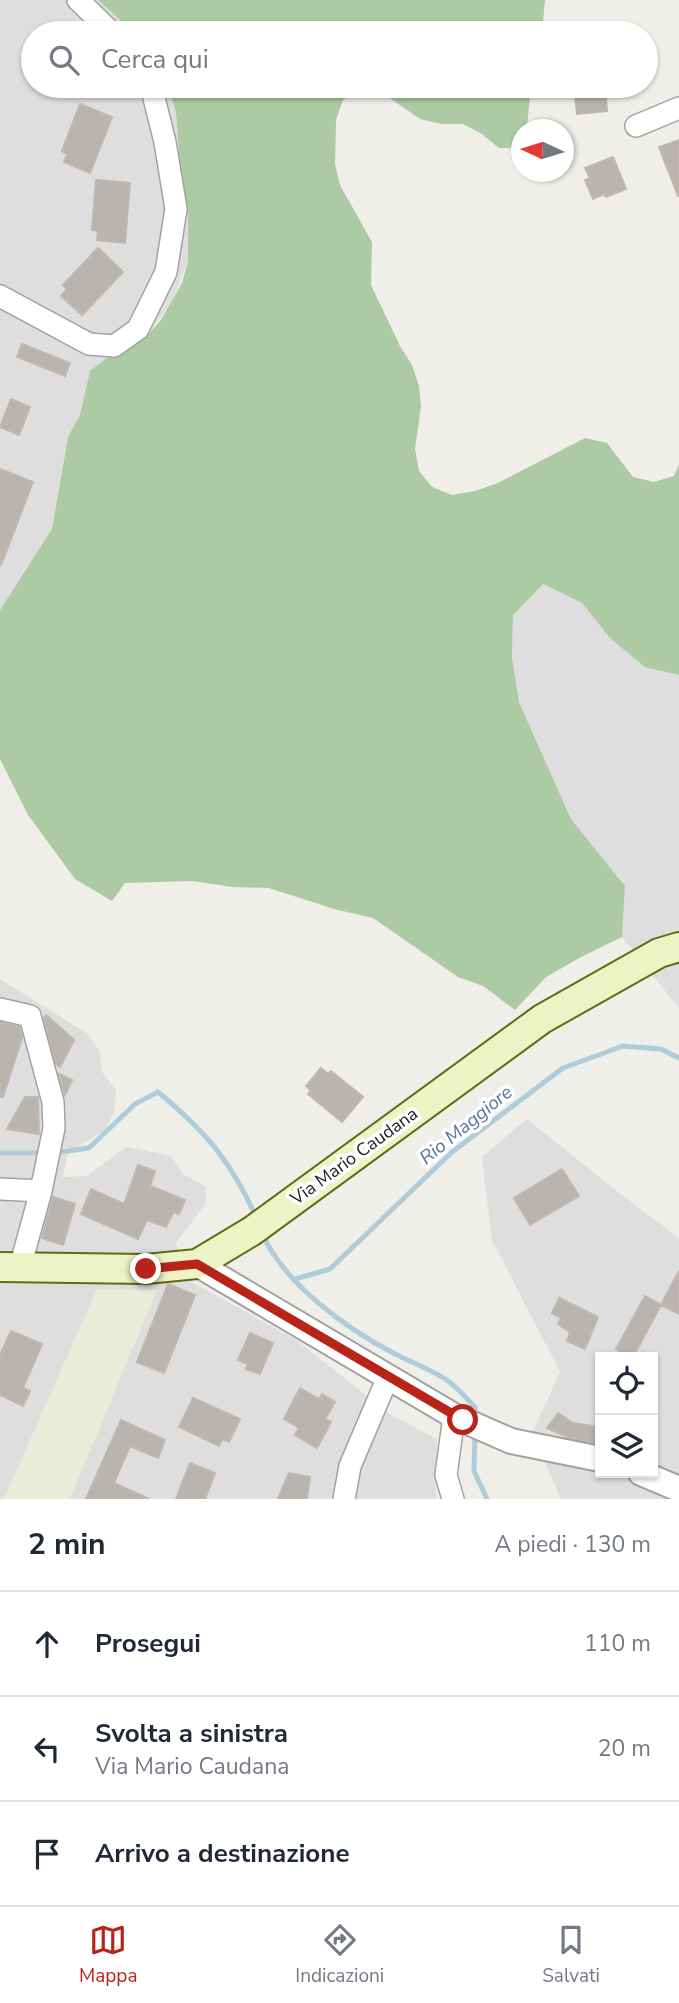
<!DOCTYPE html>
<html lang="it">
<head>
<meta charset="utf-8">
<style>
  :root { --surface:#fff; --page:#f6f6f7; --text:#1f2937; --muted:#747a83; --line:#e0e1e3; --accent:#b92419 }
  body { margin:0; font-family:"Nunito Sans",sans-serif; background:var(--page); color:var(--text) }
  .controls { position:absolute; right:21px; bottom:21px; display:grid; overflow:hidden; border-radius:0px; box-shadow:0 2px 5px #0004 }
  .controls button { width:63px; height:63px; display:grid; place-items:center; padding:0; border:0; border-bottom:2px solid var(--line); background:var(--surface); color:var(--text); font:35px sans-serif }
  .compass { position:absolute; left:511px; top:119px; width:63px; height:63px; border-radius:50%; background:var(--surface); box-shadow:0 2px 5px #0004; rotate:274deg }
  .stop { position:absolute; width:21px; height:21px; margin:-16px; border:5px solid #b92419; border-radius:50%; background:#fff }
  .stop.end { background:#b92419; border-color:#fff; box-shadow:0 2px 7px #0008 }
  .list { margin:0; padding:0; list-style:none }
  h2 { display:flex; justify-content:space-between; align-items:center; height:91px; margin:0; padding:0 28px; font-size:30px }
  h2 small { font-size:23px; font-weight:400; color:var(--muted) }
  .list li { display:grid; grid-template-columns:46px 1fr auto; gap:21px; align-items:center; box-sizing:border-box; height:105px; padding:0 28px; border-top:2px solid var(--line) }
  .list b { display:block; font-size:26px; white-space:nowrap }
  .list p { margin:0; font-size:23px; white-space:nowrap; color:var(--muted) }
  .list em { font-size:23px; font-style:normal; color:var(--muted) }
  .icon { flex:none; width:38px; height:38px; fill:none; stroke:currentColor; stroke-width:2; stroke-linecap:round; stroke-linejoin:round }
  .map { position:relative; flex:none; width:679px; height:1499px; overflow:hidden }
  .search { position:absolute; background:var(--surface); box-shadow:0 2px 5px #0004; left:21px; right:21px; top:21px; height:77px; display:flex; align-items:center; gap:18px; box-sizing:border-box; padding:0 24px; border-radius:38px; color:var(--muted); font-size:26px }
  .sheet { height:406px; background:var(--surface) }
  nav { display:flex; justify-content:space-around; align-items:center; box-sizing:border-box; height:98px; border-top:2px solid var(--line); background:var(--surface); font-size:19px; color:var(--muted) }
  nav a { display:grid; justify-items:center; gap:4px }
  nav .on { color:var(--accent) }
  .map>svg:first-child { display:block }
  .residential { fill:#dfdede; fill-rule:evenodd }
  .farmland { fill:#e9ecd7 }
  .forest { fill:#accaa3 }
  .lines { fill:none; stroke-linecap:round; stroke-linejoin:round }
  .stream { stroke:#afccd8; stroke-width:5 }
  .building { fill:#b9b4af; stroke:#c0b7ad; stroke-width:2 }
  .minor-casing { stroke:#a2a2a2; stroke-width:24 }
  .tertiary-casing { stroke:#a2a2a2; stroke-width:28 }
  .secondary-casing { stroke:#5d6d13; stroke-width:32 }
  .minor { stroke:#fff; stroke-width:21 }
  .tertiary { stroke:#fff; stroke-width:24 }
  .secondary { stroke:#edf3c4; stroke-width:28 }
  .route { stroke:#b92419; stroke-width:9 }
  .labels { text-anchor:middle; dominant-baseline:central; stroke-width:7; stroke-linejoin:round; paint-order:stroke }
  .street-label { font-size:18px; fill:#212121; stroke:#fff }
  .water-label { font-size:19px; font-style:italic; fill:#54759f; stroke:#fff }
</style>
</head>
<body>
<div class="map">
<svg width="679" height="1499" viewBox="0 0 679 1499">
  <rect width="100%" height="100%" fill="#f0eee9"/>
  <path class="residential" d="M0,0h98l35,33h-100v53h135l8,27 6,78 6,24v46l-16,41 -25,34 -19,13 -20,8 -18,14 -10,44 -12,22 -16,92 -52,81z
    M543,584l39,19 28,35 35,28 34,9v333l-57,-71 3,-51 -54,-67 -52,-117 -7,-45 1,-42z
    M0,979l88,55 12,18 2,20 14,18 -2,22 -9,18 -37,23 -5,24 24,-1 39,-29 45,9 12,18 23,13v16l-30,40 12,37 107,59 96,76 46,24 -1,60h-436z
    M527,1119l87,70 65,49v261h-118l-29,-66 28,-61 -68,-132 -10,-83zM600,1357h53v116h-53z"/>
  <path class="farmland" d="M97,1289l60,1 -87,209h-66z"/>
  <path class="forest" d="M98,0h447l-3,33h-408z
    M168,86h363l-4,41 -1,2 -4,1 -2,18h-21l-17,-14 -19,-10h-22l-21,-5 -36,-25 -23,-4 -18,10 -7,20 -1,44 5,21 32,57 -1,43 29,61 12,19 7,21 2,21 -6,42 4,22 13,16 20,8 23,-4 23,-8 87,-45 22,5 26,34 21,5 20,-6 5,-12v211l-34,-8 -35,-29 -28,-35 -39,-19 -30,31 -1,42 7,45 52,117 54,67 -3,51 -39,19 -37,21 -31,33 -32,-24 -25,-9 -85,-59 -39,-9 -65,-21 -36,-1 -41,-6 -67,2 -13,18 -37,-22 -47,-64 -28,-56v-149l52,-81 16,-92 12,-22 10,-44 18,-14 20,-8 19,-13 14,-16 21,-37 6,-22v-46l-6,-24 -6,-78z"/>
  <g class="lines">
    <path class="stream" d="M0,1153h42
      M55,1153l34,-5 46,-44 23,-12c47,39 73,69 98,125
      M262,1233c22,51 85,96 133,121 18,9 37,16 53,27 10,7 18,17 27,26v11
      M295,1279l35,-10 122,-117 111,-84 60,-22 38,3 18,9
      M475,1432l-1,39 13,28"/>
  </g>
  <path class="building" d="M574,86h31l2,25 -30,3z
    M80,104l32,13 -22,56 -26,-11 3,-8 -5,-3z
    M679,140v56h-1l-19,-49z
    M613,157l13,32 -20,8 -2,-3 -11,5 -8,-19 5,-2 -5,-10z
    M96,180l34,3 -5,60 -28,-3 1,-9 -6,-1z
    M98,248l25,24 -41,43 -21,-19 6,-7 -4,-4z
    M22,344l48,19 -5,13 -48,-19z
    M11,399l19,8 -11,28 -19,-8z
    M0,469l33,13 -32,83h-1z
    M46,1015l28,25 -14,27 -4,-3 -12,-46z
    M0,1022l19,5 3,11 -19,59h-3z
    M321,1068l7,6 3,-3 32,26 -21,25 -34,-28 3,-3 -5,-5z
    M59,1074l13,6 -7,15z
    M25,1097h13l1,37 -32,-5z
    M138,1165l17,6 -5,15 35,14 -6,14 -6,-2 -7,15 -19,-7 -9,19 -57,-25 10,-25 33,15z
    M562,1169l17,27 -49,29 -16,-27z
    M53,1197l22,7 -12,41 -21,-7z
    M679,1271v43l-18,-9z
    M168,1284l27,11 -31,78 -27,-11z
    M645,1296l16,9 -28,52h-2l-15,-8z
    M559,1298l39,19 -13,32 -18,-8 3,-9 -12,-8 3,-6 -9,-5z
    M11,1331l31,13 -19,44 7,3 -7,15 -23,-11v-40z
    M250,1333l23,10 -13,31 -14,-5 2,-5 -10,-4z
    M300,1388l19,11 3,-5 13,8 -10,17 6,3 -14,26 -22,-13 4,-7 -15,-9z
    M193,1398l47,21 -11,23 -7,-3 -3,7 -40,-19z
    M558,1413l15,10 27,4v17l-30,-6 -23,-10z
    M121,1420l44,20 -7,18 -28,-12 -16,37 35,16h-63z
    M190,1463l25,10 -10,26h-29z
    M289,1473l21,4 -3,22h-29z"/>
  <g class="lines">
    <g class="minor-casing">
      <path id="minor" d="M78,0l34,33
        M636,126l43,-18
        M0,296l89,48 25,2 24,-17 28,-57 10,-63 -11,-67 -14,-56
        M0,1009l30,7 23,86 1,26 -13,63
        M0,1189l41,2 -21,76
        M344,1499l6,-33 38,-89
        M453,1499l-7,-24 8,-59"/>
    </g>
    <g class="tertiary-casing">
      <path id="tertiary" d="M197,1264l257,152 57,25 89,18
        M641,1473l38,16"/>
    </g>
    <g class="secondary-casing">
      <path id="secondary" d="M0,1267l146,2 51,-5 55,-33 290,-212 117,-66 20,-6"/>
    </g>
    <use href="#minor" class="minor"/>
    <use href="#tertiary" class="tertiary"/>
    <use href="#secondary" class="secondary"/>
  </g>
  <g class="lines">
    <path class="route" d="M146,1269l51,-5 266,156"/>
  </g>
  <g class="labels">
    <g class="street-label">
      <text transform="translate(354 1156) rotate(-36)">Via Mario Caudana</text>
    </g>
    <g class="water-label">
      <text transform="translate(466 1125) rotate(-39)">Rio Maggiore</text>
    </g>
  </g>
</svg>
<div class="controls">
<button><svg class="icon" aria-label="locate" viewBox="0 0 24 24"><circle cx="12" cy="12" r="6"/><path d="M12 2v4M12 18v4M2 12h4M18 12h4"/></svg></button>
<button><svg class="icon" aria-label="layers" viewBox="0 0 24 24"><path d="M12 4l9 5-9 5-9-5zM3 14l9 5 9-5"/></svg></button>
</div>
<svg class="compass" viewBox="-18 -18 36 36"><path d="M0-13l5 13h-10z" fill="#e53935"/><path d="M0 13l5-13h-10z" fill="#747a83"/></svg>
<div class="stop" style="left:463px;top:1420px"></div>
<div class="stop end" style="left:146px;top:1269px"></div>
<div class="search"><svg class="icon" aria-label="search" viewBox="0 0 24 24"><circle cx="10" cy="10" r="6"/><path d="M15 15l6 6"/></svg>Cerca qui</div>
</div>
<section class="sheet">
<h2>2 min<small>A piedi · 130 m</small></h2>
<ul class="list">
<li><svg class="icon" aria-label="ahead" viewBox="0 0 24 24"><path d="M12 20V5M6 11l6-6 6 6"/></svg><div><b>Prosegui</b></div><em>110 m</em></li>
<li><svg class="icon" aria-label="left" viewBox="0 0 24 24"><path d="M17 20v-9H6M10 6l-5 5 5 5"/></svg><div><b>Svolta a sinistra</b><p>Via Mario Caudana</p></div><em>20 m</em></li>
<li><svg class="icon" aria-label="arrive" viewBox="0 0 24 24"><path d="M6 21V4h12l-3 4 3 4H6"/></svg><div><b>Arrivo a destinazione</b></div></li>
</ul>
</section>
<nav>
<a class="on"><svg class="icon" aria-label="map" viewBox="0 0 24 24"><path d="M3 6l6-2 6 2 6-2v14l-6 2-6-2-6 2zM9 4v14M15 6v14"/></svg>Mappa</a>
<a><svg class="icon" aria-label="directions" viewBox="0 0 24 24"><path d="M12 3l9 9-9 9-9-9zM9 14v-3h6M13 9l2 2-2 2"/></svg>Indicazioni</a>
<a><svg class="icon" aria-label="saved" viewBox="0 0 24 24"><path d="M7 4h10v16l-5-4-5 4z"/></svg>Salvati</a>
</nav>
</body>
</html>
